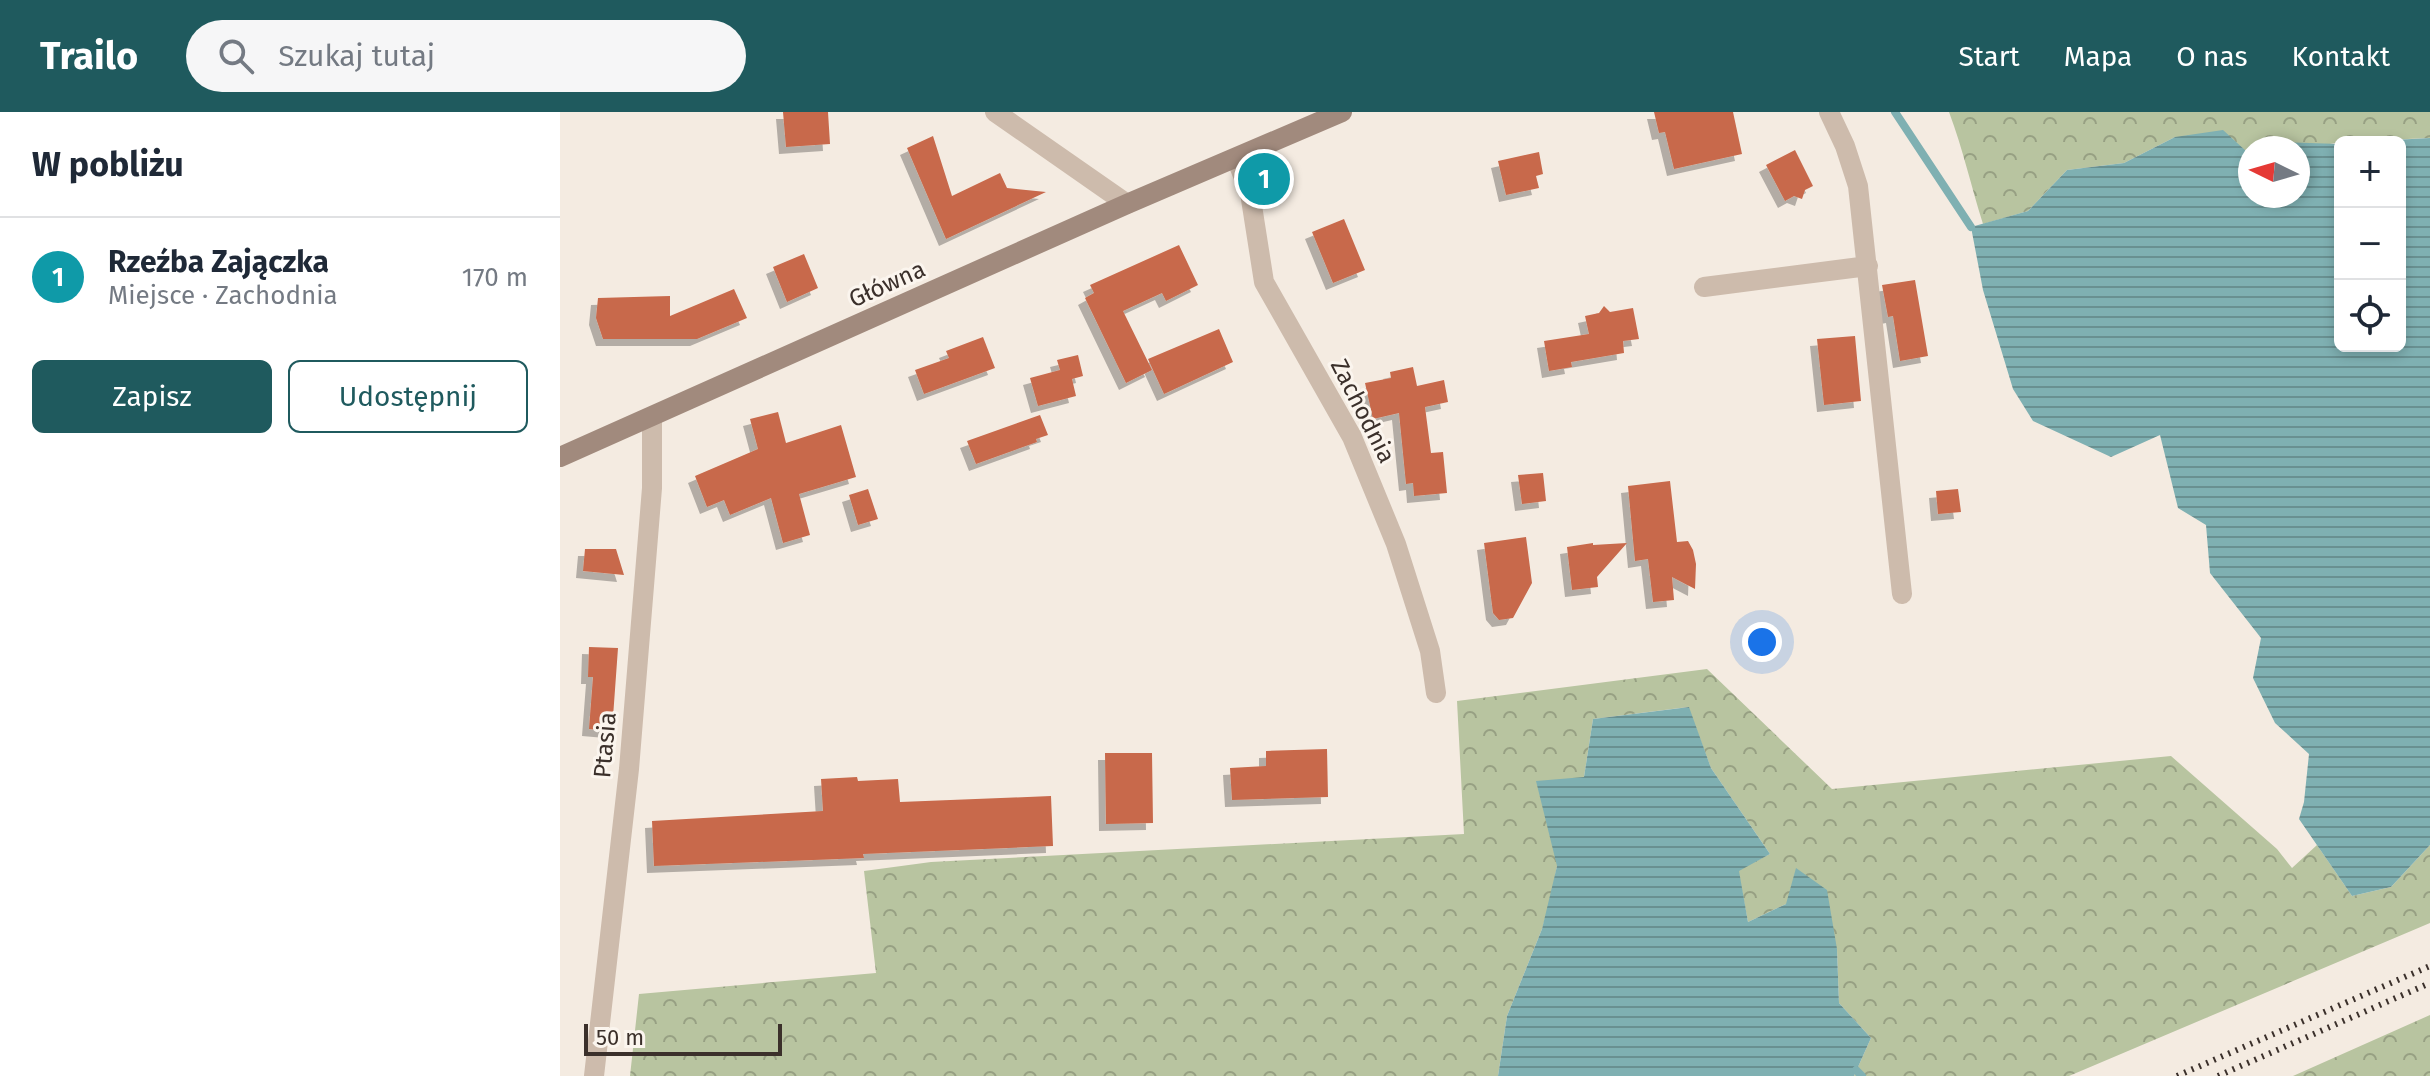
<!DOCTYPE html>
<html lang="pl">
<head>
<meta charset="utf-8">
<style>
  :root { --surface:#fff; --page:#f6f6f7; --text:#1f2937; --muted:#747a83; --line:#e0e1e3; --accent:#1f5a5e }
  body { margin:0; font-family:"Fira Sans",sans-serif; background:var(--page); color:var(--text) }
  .controls { position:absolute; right:24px; top:24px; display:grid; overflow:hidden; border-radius:12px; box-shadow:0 4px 12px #0003 }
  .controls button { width:72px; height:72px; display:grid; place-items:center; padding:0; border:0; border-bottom:2px solid var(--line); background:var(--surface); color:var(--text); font:40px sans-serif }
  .compass { position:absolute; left:1678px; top:24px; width:72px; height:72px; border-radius:50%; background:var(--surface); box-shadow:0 4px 12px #0003; rotate:275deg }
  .scale { position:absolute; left:24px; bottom:20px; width:198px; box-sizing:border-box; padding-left:8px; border:4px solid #3b302b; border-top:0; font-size:22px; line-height:28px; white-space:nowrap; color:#3b302b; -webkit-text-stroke:6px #fbf5ee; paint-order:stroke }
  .you { position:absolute; left:1202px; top:530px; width:28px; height:28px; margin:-20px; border:6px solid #fff; border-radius:50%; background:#1a73e8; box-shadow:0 0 0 12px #1a73e833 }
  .badge { display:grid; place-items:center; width:52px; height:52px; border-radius:50%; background:var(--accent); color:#fff; font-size:26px; font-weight:700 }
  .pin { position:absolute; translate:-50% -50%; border:4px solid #fff; box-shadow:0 2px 8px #0006 }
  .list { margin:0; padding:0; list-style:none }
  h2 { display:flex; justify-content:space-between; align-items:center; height:104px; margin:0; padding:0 32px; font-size:34px }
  h2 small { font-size:26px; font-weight:400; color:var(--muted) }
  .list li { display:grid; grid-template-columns:52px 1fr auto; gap:24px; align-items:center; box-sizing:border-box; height:120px; padding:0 32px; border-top:2px solid var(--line) }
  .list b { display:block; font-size:30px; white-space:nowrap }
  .list p { margin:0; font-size:26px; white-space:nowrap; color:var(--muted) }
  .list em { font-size:26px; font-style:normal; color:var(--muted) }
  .actions { display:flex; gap:16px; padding:24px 32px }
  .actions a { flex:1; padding:18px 0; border:2px solid var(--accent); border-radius:12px; text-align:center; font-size:28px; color:var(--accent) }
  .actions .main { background:var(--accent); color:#fff }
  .icon { flex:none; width:44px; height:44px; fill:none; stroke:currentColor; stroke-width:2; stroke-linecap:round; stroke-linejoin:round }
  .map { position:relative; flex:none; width:1870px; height:964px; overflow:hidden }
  header { display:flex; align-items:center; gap:48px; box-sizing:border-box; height:112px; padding:0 40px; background:var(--accent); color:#fff }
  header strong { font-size:38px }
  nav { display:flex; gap:44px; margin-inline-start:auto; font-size:28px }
  .search { width:560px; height:72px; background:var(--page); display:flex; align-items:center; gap:20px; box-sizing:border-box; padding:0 28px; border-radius:44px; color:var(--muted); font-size:30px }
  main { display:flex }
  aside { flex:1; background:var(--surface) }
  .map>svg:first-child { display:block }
  .forest { fill:url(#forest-crowns) }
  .water { fill:url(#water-rules) }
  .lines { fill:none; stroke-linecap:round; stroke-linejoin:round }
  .stream { stroke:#7fb0b2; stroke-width:8 }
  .building { fill:#c8694b; filter:url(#shadow) }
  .minor { stroke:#cdbbac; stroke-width:20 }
  .secondary { stroke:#a18a7d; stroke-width:20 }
  .rail { stroke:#3b302b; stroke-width:6; stroke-dasharray:2 6; stroke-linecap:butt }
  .labels { text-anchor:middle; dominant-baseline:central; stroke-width:6; stroke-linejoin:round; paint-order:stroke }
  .street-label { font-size:24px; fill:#3b302b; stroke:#fbf5ee }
</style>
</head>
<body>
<header>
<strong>Trailo</strong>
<div class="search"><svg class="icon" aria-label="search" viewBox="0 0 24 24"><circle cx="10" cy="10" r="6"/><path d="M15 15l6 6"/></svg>Szukaj tutaj</div>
<nav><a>Start</a><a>Mapa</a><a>O nas</a><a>Kontakt</a></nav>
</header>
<main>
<aside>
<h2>W pobliżu<small></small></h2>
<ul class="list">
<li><span class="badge" style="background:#0f9aa8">1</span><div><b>Rzeźba Zajączka</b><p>Miejsce · Zachodnia</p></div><em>170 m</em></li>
</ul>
<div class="actions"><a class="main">Zapisz</a><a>Udostępnij</a></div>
</aside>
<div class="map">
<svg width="1870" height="964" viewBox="0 0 1870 964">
  <defs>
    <pattern id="forest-crowns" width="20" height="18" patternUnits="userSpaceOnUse" patternTransform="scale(2)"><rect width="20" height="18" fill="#b8c4a0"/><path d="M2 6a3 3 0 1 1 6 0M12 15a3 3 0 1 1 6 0" fill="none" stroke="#97a083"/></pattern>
    <pattern id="water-rules" width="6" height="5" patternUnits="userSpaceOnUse" patternTransform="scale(2)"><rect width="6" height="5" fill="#7fb0b2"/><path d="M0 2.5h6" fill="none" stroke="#699091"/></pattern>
    <filter id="shadow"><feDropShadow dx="-7" dy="7" stdDeviation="0" flood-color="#0004"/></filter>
  </defs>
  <rect width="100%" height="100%" fill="#f4ebe1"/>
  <path class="forest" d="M1389,0h481v26l-90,4 -15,3 -50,-3 -29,9 -71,-14 -51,26 -57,7 -39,41 -45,13c-12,-38 -20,-75 -34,-112z
    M1147,557l125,120 339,-33 106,93 15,19 25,-23 35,51 39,-9 39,-42v78l-361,153h-215l17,-38 -32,-35 -2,-54 -51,-45 -38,18 -10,-52 32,-16 -59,-86 -23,-61 -95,12 -9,58 -27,89 -7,35 -8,28 -35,87 -9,60h-868l9,-82 237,-21 -12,-102 67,-9 533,-28 -7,-133z
    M1870,903v61h-137z"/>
  <path class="water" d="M1663,18l23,21 4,-1v46h48v-48h-43l20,-6 65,2v202h60v-204h-43l73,-4v707l-39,42 -39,9 -53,-77 5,-17 5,-48 -34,-31 -22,-45 8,-40 -51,-65 -4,-48 -28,-17 -18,-73 -49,22 -78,-36 -20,-32 -30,-99 -12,-63 57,-16 39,-41 57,-7 51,-26z
    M1129,595l22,61 59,86 -31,17 9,51 38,-18 10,-36 31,22 10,59 2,54 32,35 -17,38h-356l9,-60 35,-87 15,-63 -21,-85 48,-4 9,-58z"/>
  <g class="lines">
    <path class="stream" d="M1335,0l76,115
      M1296,958l6,6"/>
  </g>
  <path class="building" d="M223,0h45l2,32 -44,3z
    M1094,0h79l9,42 -68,15 -9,-37 -6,1z
    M373,24l19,60 48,-23 7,15 39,4 -100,47 -39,-91z
    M1235,38l18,36 -8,4 -3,9 -8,-3 -9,5 -19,-36z
    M979,40l4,22 -7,2 3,12 -33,7 -8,-34z
    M784,107l21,51 -32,13 -21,-51z
    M619,133l19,40 -32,16 -4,-8 -39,18 29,59 -26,13 -41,-85 9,-5 -4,-8z
    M244,142l14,34 -31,14 -14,-35z
    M1355,168l13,76 -28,5 -7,-45 -5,1 -6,-32z
    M174,177l13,29 -50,21h-94l-7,-21 2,-20 72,-2v20z
    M1044,194l6,6 23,-4 6,31 -16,2 1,12 -53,9 1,5 -23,4 -5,-30 45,-7 -4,-18 14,-3z
    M659,217l14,33 -69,32 -16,-35z
    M1295,224l6,65 -37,4 -7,-66z
    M423,225l12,31 -71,26 -9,-24 34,-12 -3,-7z
    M518,243l5,21 -11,3 4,17 -38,10 -8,-28 30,-8 -3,-10z
    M853,255l4,19 27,-6 4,22 -23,5 6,46 12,-1 4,41 -33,3 -1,-13 -7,1 -7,-71 -26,6 -8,-36 26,-5 -1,-6z
    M218,300l8,31 55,-18 15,52 -57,17 11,41 -27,8 -12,-45 -41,17 -6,-15 -17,7 -12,-31 63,-27 -8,-30z
    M480,303l8,20 -12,4 1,3 -61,22 -9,-23z
    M983,361l3,28 -24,3 -4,-29z
    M1110,369l7,61 11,-1 5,9 3,14 -1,25 -23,-12 2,23 -21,2 -5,-43 -13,2 -7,-75z
    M308,377l10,30 -20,6 -9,-30z
    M1398,377l3,23 -23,2 -2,-23z
    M966,425l6,46 -19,35 -14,2 -6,-7 -9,-70z
    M1033,431v2l34,-2 -30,34 1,10 -26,3 -5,-43z
    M25,437h31l8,26 -41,-4z
    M29,535l29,1 -6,83 -23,-2 4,-52h-5z
    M767,637l1,48 -96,3 -2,-32 36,-2v-15z
    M545,641h47l1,70 -47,1z
    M297,665l1,4 40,-2 2,23 151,-6 2,50 -190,8 1,4 -210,8 -2,-45 171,-10 -2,-32z"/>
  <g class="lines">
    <path class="minor" d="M435,0l132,92
      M1269,0l16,34 13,40 44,408
      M676,46l14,35 14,89 88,155 44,107 34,107 6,42
      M1144,175l164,-21
      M34,964l35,-307 23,-281v-70"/>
    <path class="secondary" d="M0,345l567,-253 215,-92"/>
    <path class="rail" d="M1617,964l253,-110
      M1658,964l212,-93"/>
  </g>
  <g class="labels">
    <g class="street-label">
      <text transform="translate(327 172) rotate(-24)">Główna</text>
      <text transform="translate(803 299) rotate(63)">Zachodnia</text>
      <text transform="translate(45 633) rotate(-85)">Ptasia</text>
    </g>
  </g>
</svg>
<div class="controls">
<button>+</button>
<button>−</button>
<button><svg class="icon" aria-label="locate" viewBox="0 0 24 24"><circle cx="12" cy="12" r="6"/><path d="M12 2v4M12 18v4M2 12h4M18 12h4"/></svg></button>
</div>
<svg class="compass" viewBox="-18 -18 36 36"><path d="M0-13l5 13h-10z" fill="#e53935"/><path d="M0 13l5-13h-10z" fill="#747a83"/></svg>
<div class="scale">50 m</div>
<div class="you"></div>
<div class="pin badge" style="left:704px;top:67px;background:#0f9aa8">1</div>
</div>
</main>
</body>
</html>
